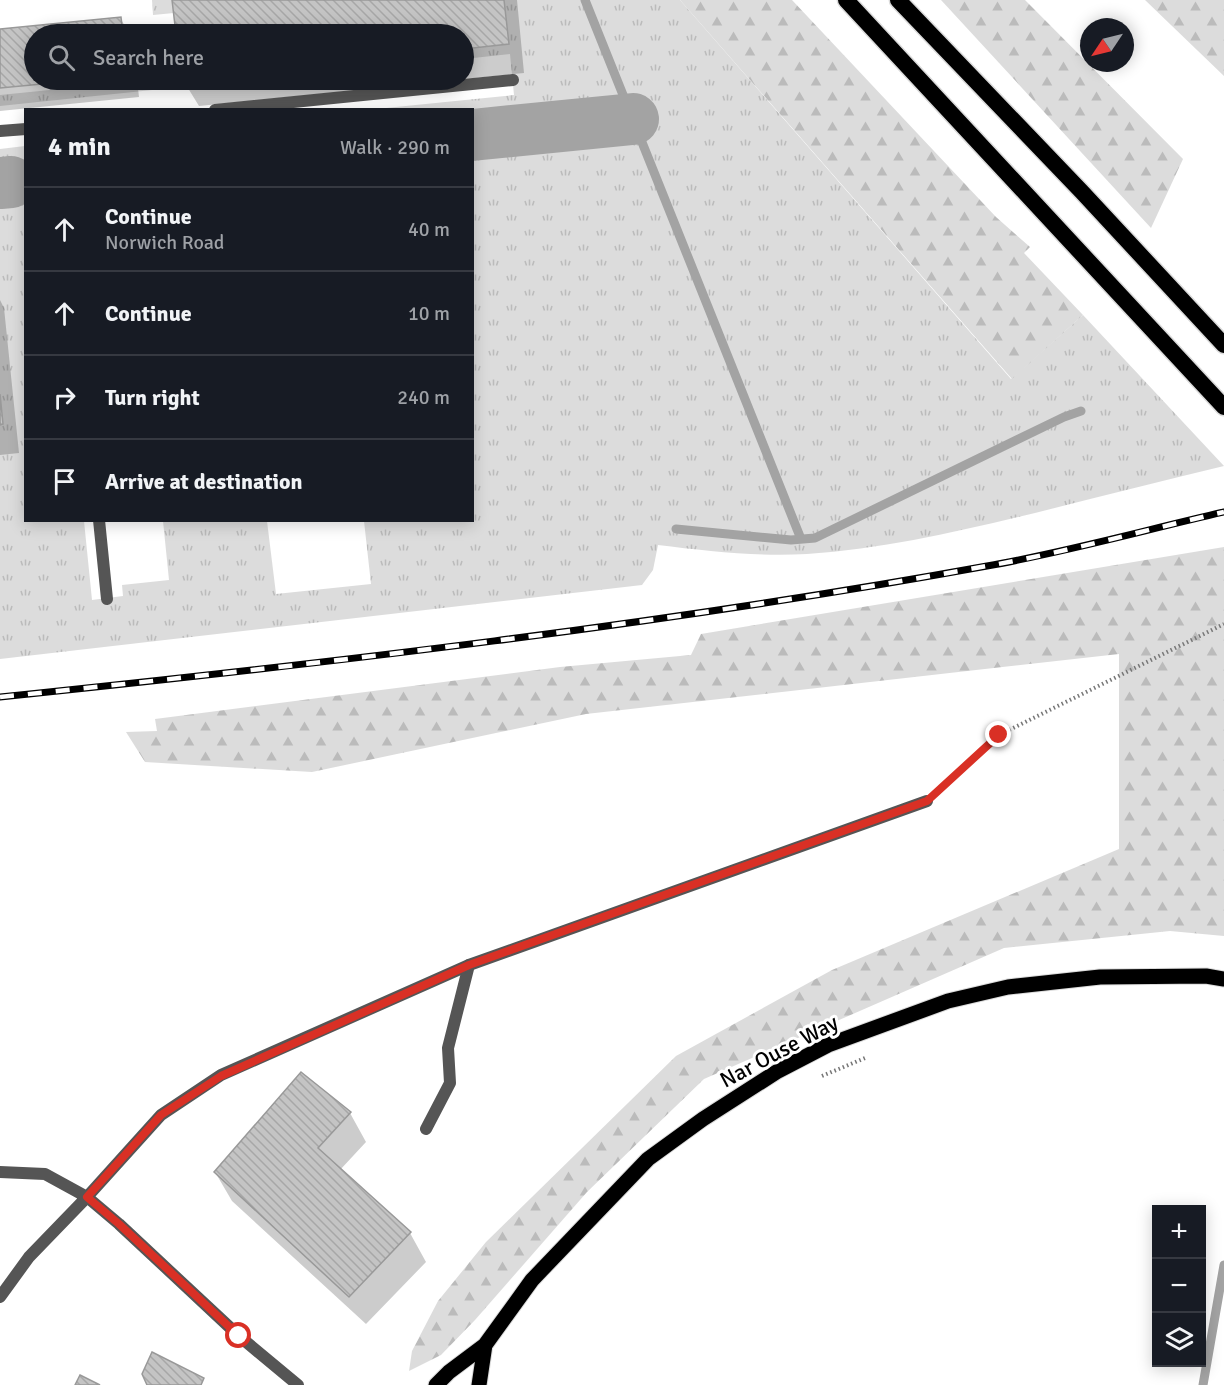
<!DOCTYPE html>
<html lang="en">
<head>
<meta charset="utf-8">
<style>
  :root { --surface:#171b24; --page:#20242c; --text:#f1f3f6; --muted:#9ea1a6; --line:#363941 }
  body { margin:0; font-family:Signika,sans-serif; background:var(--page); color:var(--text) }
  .controls { position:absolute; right:18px; bottom:18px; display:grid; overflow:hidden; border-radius:0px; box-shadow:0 3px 15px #0003 }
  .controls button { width:54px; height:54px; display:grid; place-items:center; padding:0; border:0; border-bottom:2px solid var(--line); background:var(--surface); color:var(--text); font:30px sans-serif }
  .compass { position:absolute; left:1080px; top:18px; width:54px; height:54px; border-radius:50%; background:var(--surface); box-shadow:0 3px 15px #0003; rotate:235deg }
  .stop { position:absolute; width:18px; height:18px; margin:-14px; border:4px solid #d93025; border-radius:50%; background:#fff }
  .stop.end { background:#d93025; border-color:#fff; box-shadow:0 2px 6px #0008 }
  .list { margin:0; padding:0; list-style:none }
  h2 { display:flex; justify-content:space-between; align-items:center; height:78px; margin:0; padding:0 24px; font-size:26px }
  h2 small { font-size:20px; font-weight:400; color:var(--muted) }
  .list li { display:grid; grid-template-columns:39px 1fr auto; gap:18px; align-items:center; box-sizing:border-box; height:84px; padding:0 24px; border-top:2px solid var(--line) }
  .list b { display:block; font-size:22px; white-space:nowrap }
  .list p { margin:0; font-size:20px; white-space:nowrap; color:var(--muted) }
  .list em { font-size:20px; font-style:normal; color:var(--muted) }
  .icon { flex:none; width:33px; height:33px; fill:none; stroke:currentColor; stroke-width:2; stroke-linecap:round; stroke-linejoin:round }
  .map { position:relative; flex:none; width:1224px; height:1385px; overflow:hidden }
  .search { position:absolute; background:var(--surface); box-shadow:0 3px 15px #0003; left:24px; top:24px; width:450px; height:66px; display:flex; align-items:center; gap:15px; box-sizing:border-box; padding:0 21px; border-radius:33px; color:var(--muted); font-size:22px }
  .panel { position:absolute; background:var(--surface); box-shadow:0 3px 15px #0003; left:24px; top:108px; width:450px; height:414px; border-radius:0px }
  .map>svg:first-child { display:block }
  .grass { fill:url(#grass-tufts) }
  .forest { fill:url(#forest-firs) }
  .shadow { fill:#0003 }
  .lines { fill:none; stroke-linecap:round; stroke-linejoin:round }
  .stream { stroke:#a3a3a3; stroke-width:9 }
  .river { stroke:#a3a3a3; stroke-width:52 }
  .building { fill:url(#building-back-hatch); stroke:#999; stroke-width:1.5 }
  .primary-casing { stroke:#dbdbdb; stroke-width:17 }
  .trunk-casing { stroke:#dbdbdb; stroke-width:19 }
  .path { stroke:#777; stroke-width:4; stroke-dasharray:1.5 3; stroke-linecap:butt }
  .service { stroke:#555; stroke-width:12 }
  .minor { stroke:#555; stroke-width:12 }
  .primary { stroke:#000; stroke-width:15 }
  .trunk { stroke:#000; stroke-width:16 }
  .rail-casing { stroke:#000; stroke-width:7 }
  .rail { stroke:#fff; stroke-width:4.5; stroke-dasharray:14; stroke-linecap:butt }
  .route { stroke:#d93025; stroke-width:8 }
  .labels { text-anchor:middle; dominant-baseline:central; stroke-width:6; stroke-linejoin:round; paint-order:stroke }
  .street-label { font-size:22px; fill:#000; stroke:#fff }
</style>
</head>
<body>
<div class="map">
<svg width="1224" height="1385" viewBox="0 0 1224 1385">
  <defs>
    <pattern id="grass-tufts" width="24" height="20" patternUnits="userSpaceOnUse" patternTransform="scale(1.5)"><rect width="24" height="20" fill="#dcdcdc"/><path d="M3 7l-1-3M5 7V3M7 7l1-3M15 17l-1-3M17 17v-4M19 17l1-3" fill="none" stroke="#bbb"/></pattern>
    <pattern id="forest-firs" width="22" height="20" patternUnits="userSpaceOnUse" patternTransform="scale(1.5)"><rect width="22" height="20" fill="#dcdcdc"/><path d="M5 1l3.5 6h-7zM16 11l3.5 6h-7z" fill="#bbb"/></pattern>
    <pattern id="building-back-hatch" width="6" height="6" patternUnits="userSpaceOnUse" patternTransform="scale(1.5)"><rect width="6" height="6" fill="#c4c4c4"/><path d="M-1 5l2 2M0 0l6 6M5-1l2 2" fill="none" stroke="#a7a7a7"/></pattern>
  </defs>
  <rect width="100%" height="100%" fill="#fff"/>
  <path class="grass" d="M152,0h20l2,13 -21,2z
    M504,0h176l331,379 72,-64 141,151c-63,15 -126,31 -189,47 -75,18 -150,36 -228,41 -49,3 -100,-3 -149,-9l-5,25 -11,15 -642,74v-510l25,-3 1,374 58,1 8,79 31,-4 -1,-11 47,-5 -6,-59h104l9,73 95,-10 -7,-63 108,-1v-410l-96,-1 138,-14 -4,-41 -46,5v-10l44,-5z
    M150,80l2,10 -152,16v-11z
    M160,80h101l-101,10z"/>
  <path class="forest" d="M680,0h112l204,217 34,30 -6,6 59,62 -71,64z
    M941,0h84l158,159 -32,69z
    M1145,0h79v76z
    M1224,547v389l-54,-5 -166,17 -300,131 -117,113 -112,128 -34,35 -32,16 3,-20 26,-50 48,-59 190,-186 156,-86 287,-121v-195l-533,60 -274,58 -167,-10 -19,-30 31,-1 -2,-12 405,-52 131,-12 10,-21z"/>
  <path class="shadow" d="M174,0h343l7,73 -60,6v-45h-286z
    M120,18l10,16h-96v46h103l2,17 -139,14v-80z
    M183,80h275l-259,26z
    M0,300l4,8 15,145 -19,2z
    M350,1113l16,29 -26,28 70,63 16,29 -60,62 -134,-123 -17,-29z"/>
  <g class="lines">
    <path class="stream" d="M585,0l216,539
      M676,529l115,11 24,-2 249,-121 17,-6
      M1203,1385l21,-120"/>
    <path class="river" d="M472,135l161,-16
      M0,183l11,-1"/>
  </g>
  <path class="building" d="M172,0h332l5,44 -45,5v-15h-288z
    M121,17l2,17h-89v46h50l-84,8v-59z
    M0,394l3,30 -3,1z
    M301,1072l50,40 -33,36 93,84 -62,65 -135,-125z
    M152,1352l52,26 -3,7h-54l-5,-11z
    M80,1375l20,10h-25z"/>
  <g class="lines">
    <g class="primary-casing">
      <path id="primary" d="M436,1385l13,-13 36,-27 47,-65 116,-121 55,-40 75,-48 50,-26 120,-44 60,-14 92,-10 106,-1 18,3
        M479,1385l6,-40"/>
    </g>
    <g class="trunk-casing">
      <path id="trunk" d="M846,0l378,407
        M898,0l184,192 142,153"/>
    </g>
    <path class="path" d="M941,788l58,-53 225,-111
      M822,1076l43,-18"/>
    <path class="service" d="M99,520l8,79
      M426,1129l24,-46 -2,-35 21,-83"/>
    <path class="minor" d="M215,110l298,-30
      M0,131l26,-2
      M0,1172l45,2 42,23 74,-82 60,-40 248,-110 458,-164
      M0,1297l29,-40 58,-60 32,27 120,112 59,49"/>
    <use href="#primary" class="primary"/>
    <use href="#trunk" class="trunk"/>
    <g class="rail-casing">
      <path id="rail" d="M0,697c330,-34 660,-72 987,-131 80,-14 158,-36 237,-54"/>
    </g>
    <use href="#rail" class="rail"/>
  </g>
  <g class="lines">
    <path class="route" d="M239,1336l-120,-112 -32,-27 74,-82 60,-39 248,-111 458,-164 72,-66"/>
  </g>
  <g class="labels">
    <g class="street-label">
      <text transform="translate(779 1051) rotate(-28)">Nar Ouse Way</text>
    </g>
  </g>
</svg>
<div class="controls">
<button>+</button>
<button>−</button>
<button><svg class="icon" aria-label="layers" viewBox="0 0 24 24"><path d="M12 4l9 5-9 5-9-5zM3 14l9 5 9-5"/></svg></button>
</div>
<svg class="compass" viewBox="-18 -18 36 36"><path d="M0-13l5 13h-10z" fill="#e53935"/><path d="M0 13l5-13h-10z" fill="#9ea1a6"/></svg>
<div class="stop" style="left:239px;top:1336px"></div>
<div class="stop end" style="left:999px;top:735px"></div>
<div class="search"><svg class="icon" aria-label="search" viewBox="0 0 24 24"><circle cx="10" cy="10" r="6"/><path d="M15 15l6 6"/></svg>Search here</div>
<section class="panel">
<h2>4 min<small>Walk · 290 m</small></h2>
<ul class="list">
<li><svg class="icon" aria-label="ahead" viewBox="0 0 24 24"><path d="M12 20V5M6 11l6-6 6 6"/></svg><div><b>Continue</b><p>Norwich Road</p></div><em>40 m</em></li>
<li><svg class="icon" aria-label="ahead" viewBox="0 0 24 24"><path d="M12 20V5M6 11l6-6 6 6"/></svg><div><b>Continue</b></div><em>10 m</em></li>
<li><svg class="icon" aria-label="right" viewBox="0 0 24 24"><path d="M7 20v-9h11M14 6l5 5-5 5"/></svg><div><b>Turn right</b></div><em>240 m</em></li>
<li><svg class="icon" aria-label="arrive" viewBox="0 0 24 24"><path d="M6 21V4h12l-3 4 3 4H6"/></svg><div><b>Arrive at destination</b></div></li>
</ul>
</section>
</div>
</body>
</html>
